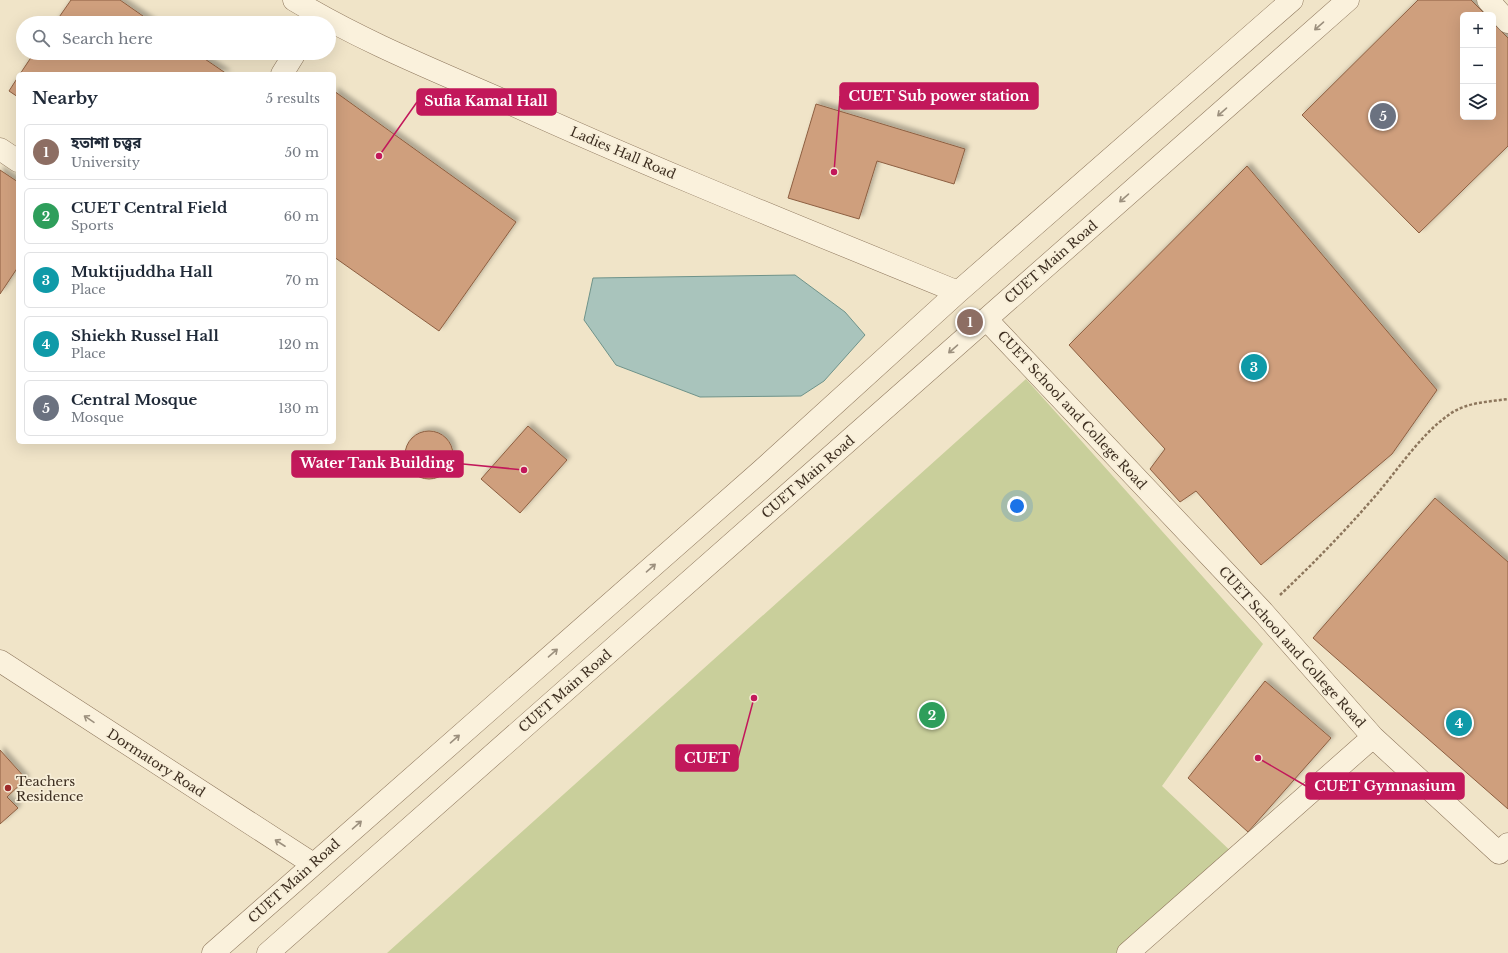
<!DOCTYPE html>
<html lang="en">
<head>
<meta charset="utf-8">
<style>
  :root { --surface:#fff; --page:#f6f6f7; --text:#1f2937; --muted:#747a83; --line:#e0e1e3; --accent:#9e2a2b }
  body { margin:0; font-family:"Libre Baskerville","Noto Sans Bengali",serif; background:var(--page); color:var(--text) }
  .controls { position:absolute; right:12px; top:12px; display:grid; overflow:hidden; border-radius:6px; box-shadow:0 4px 16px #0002 }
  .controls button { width:36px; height:36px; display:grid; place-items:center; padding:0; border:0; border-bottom:1px solid var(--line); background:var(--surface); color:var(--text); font:20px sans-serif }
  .you { position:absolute; left:1017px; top:506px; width:14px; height:14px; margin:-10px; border:3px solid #fff; border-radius:50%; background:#1a73e8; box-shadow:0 0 0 6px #1a73e833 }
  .badge { display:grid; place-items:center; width:26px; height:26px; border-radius:50%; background:var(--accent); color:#fff; font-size:13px; font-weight:700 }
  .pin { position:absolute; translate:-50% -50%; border:2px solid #fff; box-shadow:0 1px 4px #0006 }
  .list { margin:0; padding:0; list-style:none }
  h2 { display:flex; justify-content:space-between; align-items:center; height:52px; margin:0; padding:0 16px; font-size:17px }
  h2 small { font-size:13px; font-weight:400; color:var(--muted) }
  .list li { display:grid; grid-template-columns:26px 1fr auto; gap:12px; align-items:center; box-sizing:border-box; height:56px; margin:0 8px 8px; padding:0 8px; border:1px solid var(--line); border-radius:6px }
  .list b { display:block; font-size:15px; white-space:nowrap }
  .list p { margin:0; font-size:13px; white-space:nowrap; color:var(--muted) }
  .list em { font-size:13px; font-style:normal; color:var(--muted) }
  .icon { flex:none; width:22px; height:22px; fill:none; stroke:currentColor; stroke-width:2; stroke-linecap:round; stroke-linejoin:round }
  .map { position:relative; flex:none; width:1508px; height:953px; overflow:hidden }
  .search { position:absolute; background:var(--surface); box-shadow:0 4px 16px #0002; left:16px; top:16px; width:320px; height:44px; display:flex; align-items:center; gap:10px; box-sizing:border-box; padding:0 14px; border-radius:22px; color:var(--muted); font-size:15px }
  .panel { position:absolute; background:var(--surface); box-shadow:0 4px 16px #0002; left:16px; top:72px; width:320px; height:372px; border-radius:6px }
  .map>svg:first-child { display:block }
  .green { fill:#c9cf9b }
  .water { fill:#a9c4bc; stroke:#6f938a }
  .building { fill:#cf9f7d; stroke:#8d5f41; filter:url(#shadow) }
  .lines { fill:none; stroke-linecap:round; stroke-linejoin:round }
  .minor-casing { stroke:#8d765c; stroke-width:23 }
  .path { stroke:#8d765c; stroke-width:2.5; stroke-dasharray:3 2; stroke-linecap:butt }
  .minor { stroke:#faf1dc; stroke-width:22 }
  .oneway { stroke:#9c907e }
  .poi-dot { fill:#9e2a2b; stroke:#f7eed8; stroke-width:1.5 }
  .labels { text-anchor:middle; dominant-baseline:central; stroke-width:3.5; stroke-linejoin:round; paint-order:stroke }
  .street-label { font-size:13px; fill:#3d2e20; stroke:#f7eed8 }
  .poi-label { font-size:13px; fill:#3d2e20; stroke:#f7eed8; text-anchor:start }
  .leader { fill:none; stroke:#c2185b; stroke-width:1.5 }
  .callout-dot { fill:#c2185b; stroke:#f7eed8; stroke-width:1.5 }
  .callout { fill:#c2185b; stroke:#c2185b; stroke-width:1.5 }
  .callout-label { font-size:14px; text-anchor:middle; font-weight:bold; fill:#fff }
</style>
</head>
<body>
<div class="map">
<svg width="1508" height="953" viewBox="0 0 1508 953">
  <defs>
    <filter id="shadow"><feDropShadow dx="3.5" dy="-3.5" stdDeviation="2" flood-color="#0004"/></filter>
  </defs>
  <rect width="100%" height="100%" fill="#f0e4c8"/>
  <path class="green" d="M1026,379l237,265 -101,142 75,71 -111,96h-739z"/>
  <path class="water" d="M795,275l50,37 20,23 -41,46 -23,15 -101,1 -84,-32 -32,-45 9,-42z"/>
  <path class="building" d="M71,0h49l33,23h-98z
    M1418,0h53l15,15h-23v102h30v-94l15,15v108l-89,87 -117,-118z
    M34,53h162l31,21h-207z
    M18,77v20l-9,-6z
    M334,91l182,131 -77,109 -105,-74z
    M816,104l149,45 -11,35 -77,-23 -18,58 -71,-21z
    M1247,166l190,224 -45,64 -131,111 -65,-74 -16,11 -30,-33 15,-20 -96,-104z
    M0,170l18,12v85l-18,27z
    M528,426l39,34 -47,53 -39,-34z
    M405 455a24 24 0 1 1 48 0a24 24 0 1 1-48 0Z
    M1435,498l73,64v247l-195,-171z
    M1265,681l66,57 -83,94 -60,-54z
    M0,750l26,29 -19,18 11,11 -18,16z"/>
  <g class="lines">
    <g class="minor-casing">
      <path id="minor" d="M294,0c64,39 135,68 204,98 151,69 306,131 460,194
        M1488,0l20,22
        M282,74l13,-21
        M0,149l18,12
        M986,319l277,293 110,125 -245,216
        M0,661l313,203
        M1373,737l126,116 9,-9
        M213,953l548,-482 197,-179 334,-292
        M268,953l1080,-953"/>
    </g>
    <path class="path" d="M1280,595c34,-32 66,-65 97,-101 22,-26 45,-61 73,-80 17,-12 38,-12 58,-15"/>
    <use href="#minor" class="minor"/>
  </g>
  <defs><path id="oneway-shaft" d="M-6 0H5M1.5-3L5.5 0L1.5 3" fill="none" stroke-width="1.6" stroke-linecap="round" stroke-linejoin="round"/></defs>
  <g class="oneway">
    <use href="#oneway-shaft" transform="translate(1319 26) rotate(139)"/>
    <use href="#oneway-shaft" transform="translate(1222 112) rotate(139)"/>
    <use href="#oneway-shaft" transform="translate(1124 198) rotate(139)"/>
    <use href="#oneway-shaft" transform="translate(953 349) rotate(139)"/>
    <use href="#oneway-shaft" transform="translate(651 568) rotate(-41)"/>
    <use href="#oneway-shaft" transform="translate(553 653) rotate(-41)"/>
    <use href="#oneway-shaft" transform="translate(89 719) rotate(-146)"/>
    <use href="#oneway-shaft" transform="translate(455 739) rotate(-41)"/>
    <use href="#oneway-shaft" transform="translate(357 825) rotate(-41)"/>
    <use href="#oneway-shaft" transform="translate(280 843) rotate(-147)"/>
  </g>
  <circle class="poi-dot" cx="8" cy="788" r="4"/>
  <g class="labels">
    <g class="street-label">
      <text transform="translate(623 153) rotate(23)">Ladies Hall Road</text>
      <text transform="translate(1051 262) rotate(-41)">CUET Main Road</text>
      <text transform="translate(1072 410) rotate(47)">CUET School and College Road</text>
      <text transform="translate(808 477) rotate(-41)">CUET Main Road</text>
      <text transform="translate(1292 647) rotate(48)">CUET School and College Road</text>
      <text transform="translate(565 691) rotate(-41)">CUET Main Road</text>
      <text transform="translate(156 763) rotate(33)">Dormatory Road</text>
      <text transform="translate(294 881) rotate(-42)">CUET Main Road</text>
    </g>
    <g class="poi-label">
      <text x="16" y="781">Teachers<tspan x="16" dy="15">Residence</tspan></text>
    </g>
  </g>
  <path class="leader" d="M834 172L840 96M379 156L417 102M524 470L463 464M754 698L738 758M1258 758L1306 786"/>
  <g class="callout-dot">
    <circle cx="834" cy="172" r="4"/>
    <circle cx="379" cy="156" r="4"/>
    <circle cx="524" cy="470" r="4"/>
    <circle cx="754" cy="698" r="4"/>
    <circle cx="1258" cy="758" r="4"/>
  </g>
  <g class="callout">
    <rect x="840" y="83" width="198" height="26" rx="4"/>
    <rect x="417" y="89" width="139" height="26" rx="4"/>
    <rect x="292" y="451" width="171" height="26" rx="4"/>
    <rect x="676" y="745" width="62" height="26" rx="4"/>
    <rect x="1306" y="773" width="158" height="26" rx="4"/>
  </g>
  <g class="callout-label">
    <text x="939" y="101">CUET Sub power station</text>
    <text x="486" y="106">Sufia Kamal Hall</text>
    <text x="377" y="468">Water Tank Building</text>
    <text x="707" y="763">CUET</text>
    <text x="1385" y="791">CUET Gymnasium</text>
  </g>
</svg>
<div class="controls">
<button>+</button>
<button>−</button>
<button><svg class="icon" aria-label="layers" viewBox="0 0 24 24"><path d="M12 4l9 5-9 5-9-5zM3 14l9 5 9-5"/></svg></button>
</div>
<div class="you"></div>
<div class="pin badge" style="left:970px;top:322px;background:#8d6e63">1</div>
<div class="pin badge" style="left:932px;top:715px;background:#2e9e5b">2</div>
<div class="pin badge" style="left:1254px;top:367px;background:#0f9aa8">3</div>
<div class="pin badge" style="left:1459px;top:723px;background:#0f9aa8">4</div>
<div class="pin badge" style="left:1383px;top:116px;background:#6b7280">5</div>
<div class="search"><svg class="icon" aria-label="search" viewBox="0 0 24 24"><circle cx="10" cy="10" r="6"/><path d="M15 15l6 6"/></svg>Search here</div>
<section class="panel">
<h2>Nearby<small>5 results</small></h2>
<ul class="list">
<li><span class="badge" style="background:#8d6e63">1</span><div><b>হতাশা চত্ত্বর</b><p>University</p></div><em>50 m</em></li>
<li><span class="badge" style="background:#2e9e5b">2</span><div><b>CUET Central Field</b><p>Sports</p></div><em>60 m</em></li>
<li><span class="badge" style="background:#0f9aa8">3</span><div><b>Muktijuddha Hall</b><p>Place</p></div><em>70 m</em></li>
<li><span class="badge" style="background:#0f9aa8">4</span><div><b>Shiekh Russel Hall</b><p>Place</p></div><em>120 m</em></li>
<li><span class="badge" style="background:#6b7280">5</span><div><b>Central Mosque</b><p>Mosque</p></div><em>130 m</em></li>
</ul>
</section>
</div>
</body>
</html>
